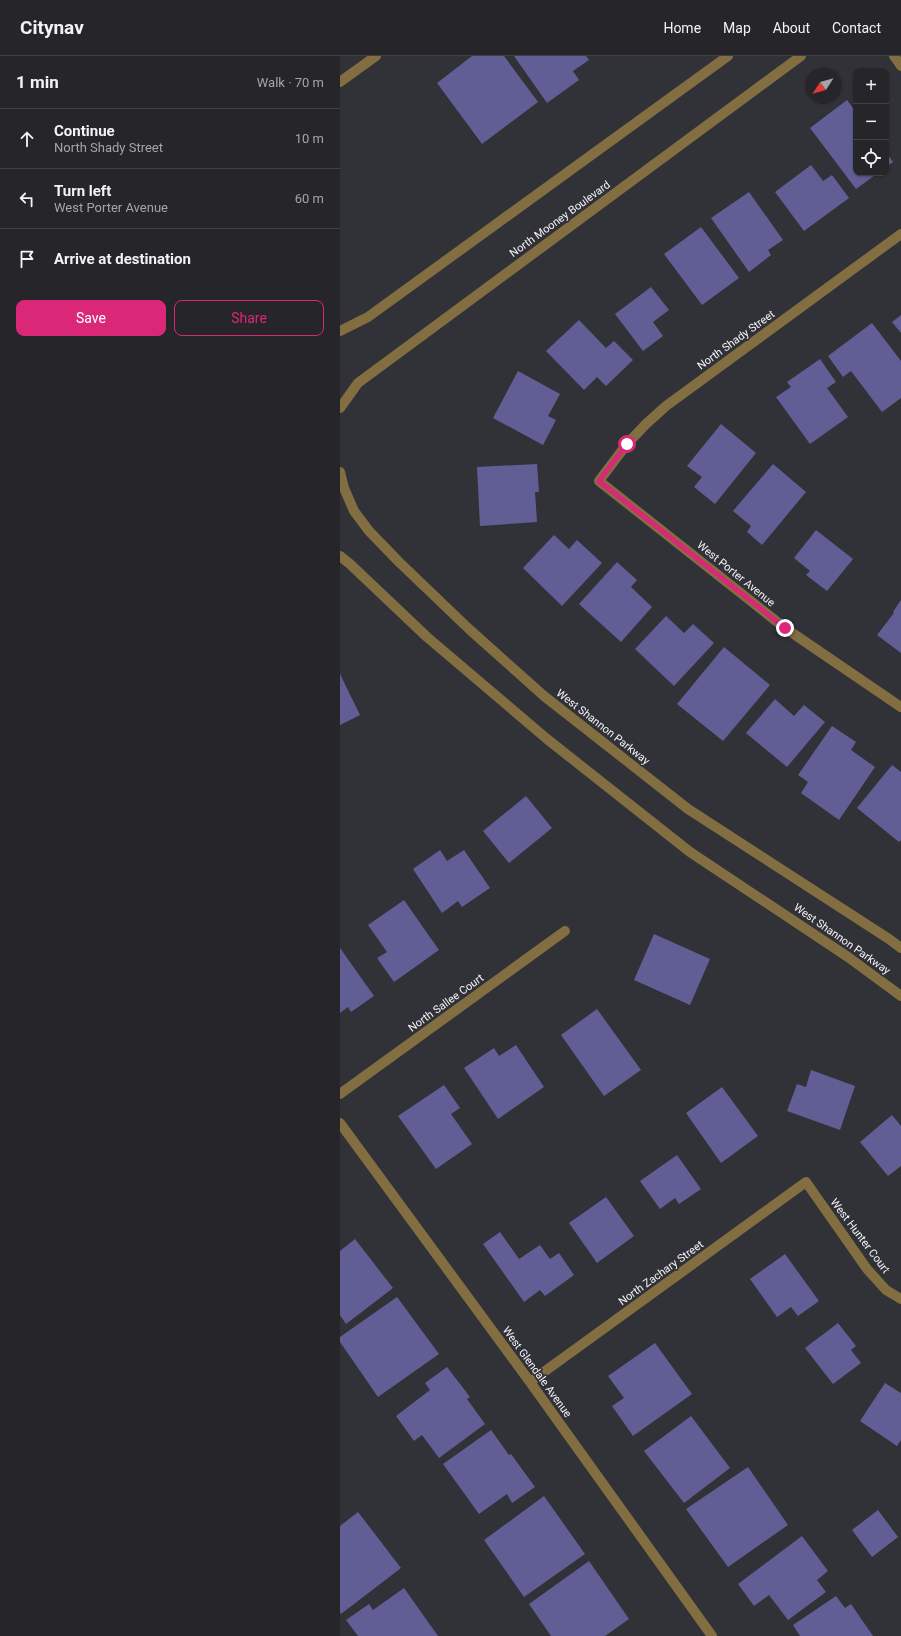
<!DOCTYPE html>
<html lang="en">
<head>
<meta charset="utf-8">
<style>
  :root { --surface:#25252a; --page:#313136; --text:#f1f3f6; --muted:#a3a5a8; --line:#424247; --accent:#db2777 }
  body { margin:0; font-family:Roboto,sans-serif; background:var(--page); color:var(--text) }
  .controls { position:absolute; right:12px; top:12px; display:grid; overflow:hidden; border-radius:8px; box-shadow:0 1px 3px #0004 }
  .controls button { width:36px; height:36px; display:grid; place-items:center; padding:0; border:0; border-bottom:1px solid var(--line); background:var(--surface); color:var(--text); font:20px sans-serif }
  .compass { position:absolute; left:465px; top:12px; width:36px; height:36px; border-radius:50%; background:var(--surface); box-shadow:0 1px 3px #0004; rotate:234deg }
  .stop { position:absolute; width:12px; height:12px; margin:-9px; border:3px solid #db2777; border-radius:50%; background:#fff }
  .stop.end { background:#db2777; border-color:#fff; box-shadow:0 1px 4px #0008 }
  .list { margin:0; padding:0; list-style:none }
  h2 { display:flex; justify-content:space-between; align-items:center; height:52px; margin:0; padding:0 16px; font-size:17px }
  h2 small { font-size:13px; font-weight:400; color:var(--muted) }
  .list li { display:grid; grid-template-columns:26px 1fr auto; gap:12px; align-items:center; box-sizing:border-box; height:60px; padding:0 16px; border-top:1px solid var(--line) }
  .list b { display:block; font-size:15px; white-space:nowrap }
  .list p { margin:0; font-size:13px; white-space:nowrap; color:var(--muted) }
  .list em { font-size:13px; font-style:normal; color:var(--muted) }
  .actions { display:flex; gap:8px; padding:12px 16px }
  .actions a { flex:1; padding:9px 0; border:1px solid var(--accent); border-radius:8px; text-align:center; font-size:14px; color:var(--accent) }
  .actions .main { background:var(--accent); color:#fff }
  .icon { flex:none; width:22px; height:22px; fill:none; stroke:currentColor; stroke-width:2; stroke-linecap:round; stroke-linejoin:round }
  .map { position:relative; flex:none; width:561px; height:1580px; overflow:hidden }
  header { display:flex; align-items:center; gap:24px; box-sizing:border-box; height:56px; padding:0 20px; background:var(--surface); border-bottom:1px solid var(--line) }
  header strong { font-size:19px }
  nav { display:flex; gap:22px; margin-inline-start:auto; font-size:14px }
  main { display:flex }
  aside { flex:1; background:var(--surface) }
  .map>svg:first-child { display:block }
  .building { fill:#615e96 }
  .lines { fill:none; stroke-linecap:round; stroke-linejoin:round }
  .minor { stroke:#836e42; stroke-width:10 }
  .route { stroke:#db2777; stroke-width:5 }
  .labels { text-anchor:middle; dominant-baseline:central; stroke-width:3.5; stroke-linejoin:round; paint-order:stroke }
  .street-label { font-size:11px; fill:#f3f3f7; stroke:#313138 }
</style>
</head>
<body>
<header>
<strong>Citynav</strong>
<nav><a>Home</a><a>Map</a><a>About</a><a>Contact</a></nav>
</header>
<main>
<aside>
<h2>1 min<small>Walk · 70 m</small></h2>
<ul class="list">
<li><svg class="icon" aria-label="ahead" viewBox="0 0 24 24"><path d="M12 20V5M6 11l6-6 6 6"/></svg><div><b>Continue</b><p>North Shady Street</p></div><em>10 m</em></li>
<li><svg class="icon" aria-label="left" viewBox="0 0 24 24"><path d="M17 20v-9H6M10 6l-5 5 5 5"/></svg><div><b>Turn left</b><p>West Porter Avenue</p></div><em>60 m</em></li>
<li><svg class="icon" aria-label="arrive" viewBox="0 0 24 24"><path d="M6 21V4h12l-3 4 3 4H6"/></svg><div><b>Arrive at destination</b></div></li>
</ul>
<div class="actions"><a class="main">Save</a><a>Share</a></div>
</aside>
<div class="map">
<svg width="561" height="1580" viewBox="0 0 561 1580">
  <rect width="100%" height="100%" fill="#313138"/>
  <path class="building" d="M132,0h32l34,46 -56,42 -45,-61z
    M174,0h72l3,4 -16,11 6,9 -32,23z
    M507,44l9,12v61h22l-22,16 -46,-61z
    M546,96l7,10 -7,5z
    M471,109l12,16 9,-6 17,23 -45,33 -29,-39z
    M409,136l34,48 -15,10 3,5 -22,17 -38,-54z
    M361,171l38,51 -37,27 -38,-51z
    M311,231l18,23 -16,12 10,14 -20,15 -28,-37z
    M561,259v18l-9,-11z
    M239,264l27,28 8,-7 19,19 -27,26 -9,-9 -13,13 -38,-39z
    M532,267l29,38v37l-19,14 -31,-41 -8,6 -15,-21z
    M480,303l16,23 -9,6 21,29 -38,27 -34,-47 15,-10 -4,-5z
    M178,315l42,23 -12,22 8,4 -13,25 -50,-27z
    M381,368l35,29 -41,51 -21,-17 8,-10 -15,-11z
    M197,408l2,28h-4l2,30 -57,4 -3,-59z
    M433,408l33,28 -44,53 -15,-13 4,-6 -18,-15z
    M476,474l37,29 -26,32 -21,-16 4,-4 -16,-13z
    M214,479l15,14 8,-9 25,23 -40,43 -39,-38z
    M277,506l20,18 -6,7 21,20 -31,35 -42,-38z
    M561,544v53l-24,-18 17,-22 -1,-1z
    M326,560l18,17 9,-9 21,19 -40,43 -39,-37z
    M384,591l46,38 -47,56 -46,-37z
    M0,618l20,41 -20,10z
    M435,643l19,17 10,-11 21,17 -38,45 -41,-34z
    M492,670l24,16 -5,8 24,17 -36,53 -38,-27 7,-11 -10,-7z
    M552,709l9,7v68l-2,2 -42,-34z
    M186,740l26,32 -43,35 -26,-32z
    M100,794l7,11 17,-11 26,38 -28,19 -4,-6 -16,12 -29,-44z
    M64,844l35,50 -45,32 -17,-24 10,-6 -19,-27z
    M314,878l56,25 -20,46 -56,-25z
    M0,892l34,48 -23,16 -3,-5 -8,6z
    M257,953l44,61 -37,26 -43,-61z
    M176,989l28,42 -46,32 -34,-51 30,-20 5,8z
    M471,1014l44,16 -15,44 -53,-19 10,-27 9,3z
    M104,1029l16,23 -9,6 21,30 -36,25 -38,-53z
    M382,1031l36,49 -37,27 -35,-50z
    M552,1059l9,11v40l-13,10 -28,-34z
    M337,1099l24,34 -22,15 -4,-6 -15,11 -20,-28z
    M266,1141l28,39 -37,27 -28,-40z
    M160,1176l19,27 21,-14 10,14 9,-6 15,22 -29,21 -5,-6 -16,12 -41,-58z
    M15,1183l38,49 -47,36 -6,-9v-64z
    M445,1198l34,47 -21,15 -7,-9 -14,10 -27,-38z
    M57,1241l42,57 -61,43 -38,-55v-5z
    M498,1267l18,23 -5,4 10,13 -28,21 -28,-36z
    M315,1287l37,51 -59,42 -21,-30 12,-8 -16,-22z
    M107,1311l23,30 -3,2 18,25 -46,34 -17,-23 -8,6 -18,-25 34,-26 -5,-7z
    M545,1327l16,10v47l-4,6 -37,-25z
    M351,1360l39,52 -46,35 -40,-52z
    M151,1374l18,25 2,-1 24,33 -23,16 -5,-9 -28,20 -36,-50z
    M408,1411l40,58 -60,42 -42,-58z
    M204,1440l41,58 -61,43 -40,-57z
    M538,1454l20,27 -26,20 -20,-27z
    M18,1456l43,56 -60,46 -1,-2v-86z
    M462,1480l26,35 -11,9 9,12 -38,28 -19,-25 -15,11 -16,-22z
    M249,1505l40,58 -24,17h-54l-22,-32z
    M64,1532l34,48h-80l-12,-16 23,-16 4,6z
    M496,1540l9,12 6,-4 22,32h-73l-7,-11z"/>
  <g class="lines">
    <path class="minor" d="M554,0l7,10
      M0,26l36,-26
      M561,178l-235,172 -20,18 -19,20 -28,37 186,147 116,79
      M0,275l28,-14 360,-261
      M0,352l18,-25 443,-327
      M0,416l4,16 10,23 15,20 30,31 70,67 75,67 144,113 201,130 12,9
      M0,500l10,8 77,73 120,102 143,113 158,105 53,39
      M0,1038l225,-163
      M0,1067l190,259 182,254
      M190,1326l276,-200 61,87 19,21 15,9"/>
  </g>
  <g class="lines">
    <path class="route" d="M287,388l-28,37 186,147"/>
  </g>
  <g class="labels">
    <g class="street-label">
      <text transform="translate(220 163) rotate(-36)">North Mooney Boulevard</text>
      <text transform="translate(396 284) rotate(-36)">North Shady Street</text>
      <text transform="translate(396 518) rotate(39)">West Porter Avenue</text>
      <text transform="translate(263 671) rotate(38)">West Shannon Parkway</text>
      <text transform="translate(502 883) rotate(35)">West Shannon Parkway</text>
      <text transform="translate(106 947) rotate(-36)">North Sallee Court</text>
      <text transform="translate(520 1180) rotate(53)">West Hunter Court</text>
      <text transform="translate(321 1217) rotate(-36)">North Zachary Street</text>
      <text transform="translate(197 1316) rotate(54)">West Glendale Avenue</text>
    </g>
  </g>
</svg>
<div class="controls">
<button>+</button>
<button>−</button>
<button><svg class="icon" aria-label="locate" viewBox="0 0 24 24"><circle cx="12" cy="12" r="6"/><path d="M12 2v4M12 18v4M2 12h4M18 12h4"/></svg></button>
</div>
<svg class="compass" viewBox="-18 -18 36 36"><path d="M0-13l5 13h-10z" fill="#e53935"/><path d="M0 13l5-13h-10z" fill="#a3a5a8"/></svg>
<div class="stop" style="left:287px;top:388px"></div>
<div class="stop end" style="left:445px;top:572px"></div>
</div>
</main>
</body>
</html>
